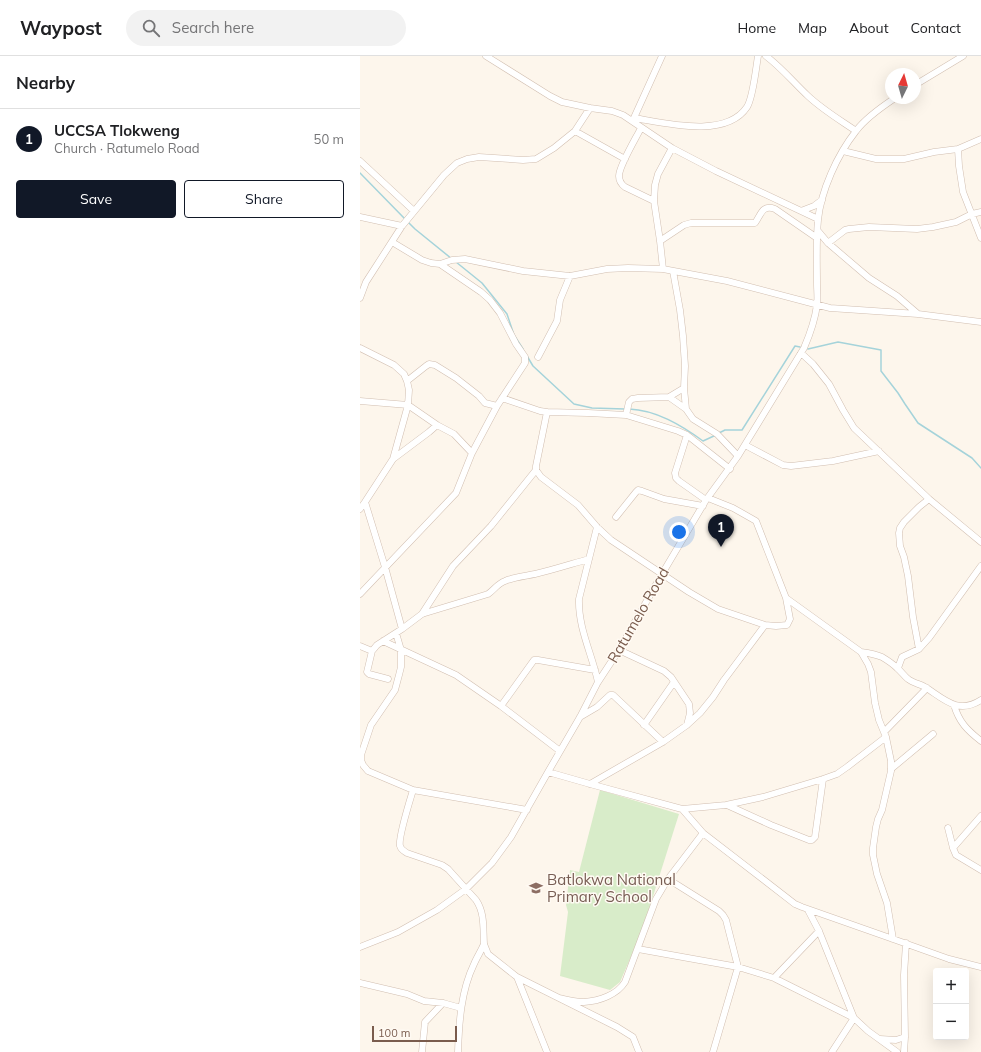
<!DOCTYPE html>
<html lang="en">
<head>
<meta charset="utf-8">
<style>
  :root { --surface:#fff; --page:#f2f2f2; --text:#202124; --muted:#757577; --line:#e0e0e0; --accent:#111827 }
  body { margin:0; font-family:Mulish,sans-serif; background:var(--page); color:var(--text) }
  .controls { position:absolute; right:12px; bottom:12px; display:grid; overflow:hidden; border-radius:4px; box-shadow:0 4px 16px #0002 }
  .controls button { width:36px; height:36px; display:grid; place-items:center; padding:0; border:0; border-bottom:1px solid var(--line); background:var(--surface); color:var(--text); font:20px sans-serif }
  .compass { position:absolute; left:525px; top:12px; width:36px; height:36px; border-radius:50%; background:var(--surface); box-shadow:0 4px 16px #0002; rotate:5deg }
  .scale { position:absolute; left:12px; bottom:10px; width:85px; box-sizing:border-box; padding-left:4px; border:2px solid #7a5c4d; border-top:0; font-size:11px; line-height:14px; white-space:nowrap; color:#7a5c4d; -webkit-text-stroke:3px #fffaf3; paint-order:stroke }
  .you { position:absolute; left:319px; top:476px; width:14px; height:14px; margin:-10px; border:3px solid #fff; border-radius:50%; background:#1a73e8; box-shadow:0 0 0 6px #1a73e833 }
  .badge { display:grid; place-items:center; width:26px; height:26px; border-radius:50%; background:var(--accent); color:#fff; font-size:13px; font-weight:700 }
  .pin { position:absolute; translate:-50% -33px; filter:drop-shadow(0 1px 2px #0008) }
  .pin::after { content:''; position:absolute; top:21px; width:14px; height:12px; background:inherit; clip-path:polygon(0 0,100% 0,50% 100%) }
  .list { margin:0; padding:0; list-style:none }
  h2 { display:flex; justify-content:space-between; align-items:center; height:52px; margin:0; padding:0 16px; font-size:17px }
  h2 small { font-size:13px; font-weight:400; color:var(--muted) }
  .list li { display:grid; grid-template-columns:26px 1fr auto; gap:12px; align-items:center; box-sizing:border-box; height:60px; padding:0 16px; border-top:1px solid var(--line) }
  .list b { display:block; font-size:15px; white-space:nowrap }
  .list p { margin:0; font-size:13px; white-space:nowrap; color:var(--muted) }
  .list em { font-size:13px; font-style:normal; color:var(--muted) }
  .actions { display:flex; gap:8px; padding:12px 16px }
  .actions a { flex:1; padding:9px 0; border:1px solid var(--accent); border-radius:4px; text-align:center; font-size:14px; color:var(--accent) }
  .actions .main { background:var(--accent); color:#fff }
  .icon { flex:none; width:22px; height:22px; fill:none; stroke:currentColor; stroke-width:2; stroke-linecap:round; stroke-linejoin:round }
  .map { position:relative; flex:none; width:621px; height:996px; overflow:hidden }
  header { display:flex; align-items:center; gap:24px; box-sizing:border-box; height:56px; padding:0 20px; background:var(--surface); border-bottom:1px solid var(--line) }
  header strong { font-size:19px }
  nav { display:flex; gap:22px; margin-inline-start:auto; font-size:14px }
  .search { width:280px; height:36px; background:var(--page); display:flex; align-items:center; gap:10px; box-sizing:border-box; padding:0 14px; border-radius:22px; color:var(--muted); font-size:15px }
  main { display:flex }
  aside { flex:1; background:var(--surface) }
  .map>svg:first-child { display:block }
  .green { fill:#d8ecc9 }
  .lines { fill:none; stroke-linecap:round; stroke-linejoin:round }
  .stream { stroke:#a5d3da; stroke-width:1.5 }
  .minor-casing { stroke:#d1beb0; stroke-width:7 }
  .minor { stroke:#fff; stroke-width:6 }
  .labels { text-anchor:middle; dominant-baseline:central; stroke-width:3; stroke-linejoin:round; paint-order:stroke }
  .street-label { font-size:15px; fill:#7a5c4d; stroke:#fffaf3 }
  .education-label { font-size:15px; fill:#785e54; stroke:#fffaf3; text-anchor:start }
</style>
</head>
<body>
<header>
<strong>Waypost</strong>
<div class="search"><svg class="icon" aria-label="search" viewBox="0 0 24 24"><circle cx="10" cy="10" r="6"/><path d="M15 15l6 6"/></svg>Search here</div>
<nav><a>Home</a><a>Map</a><a>About</a><a>Contact</a></nav>
</header>
<main>
<aside>
<h2>Nearby<small></small></h2>
<ul class="list">
<li><span class="badge">1</span><div><b>UCCSA Tlokweng</b><p>Church · Ratumelo Road</p></div><em>50 m</em></li>
</ul>
<div class="actions"><a class="main">Save</a><a>Share</a></div>
</aside>
<div class="map">
<svg width="621" height="996" viewBox="0 0 621 996">
  <rect width="100%" height="100%" fill="#fdf6ec"/>
  <path class="green" d="M240,734l79,24 -37,117 -22,51 -10,8 -50,-14 8,-64 -2,-7 4,-35 9,2z"/>
  <g class="lines">
    <path class="stream" d="M0,117l44,45
      M49,167l6,6 37,30
      M96,206l26,21 25,31 7,21 9,14
      M448,293l30,-7 43,8v21l17,22 7,11 13,19 54,35 9,10
      M167,300l6,10 41,38 18,4 33,1
      M269,353c27,1 52,16 74,32l13,-6
      M359,377l6,-3h17l53,-84 5,1"/>
    <g class="minor-casing">
      <path id="minor" d="M126,0l64,40 12,6 28,6 22,3 11,4 49,33 44,23 102,48
        M406,0c16,12 28,27 42,40 15,14 32,24 48,35
        M555,29l48,-29
        M274,62c31,5 92,21 113,-11 6,-9 9,-39 11,-51
        M273,64l29,-64
        M281,72c-5,10 -22,38 -22,48 0,5 2,8 6,11l29,14
        M215,75l50,28
        M598,93l1,17 4,26 18,46
        M483,95l33,8h28l30,-7 24,-3 23,-10
        M0,105l54,50
        M441,155l13,-5 8,-6
        M0,161l42,9
        M458,175l10,12 17,-13 4,-1 20,-2 48,2 16,-2 23,-5 16,-8 9,-2
        M300,185l24,-16 7,-2h64c6,-8 7,-19 20,-14l42,29
        M32,186l30,18 9,3 9,1 12,-4 13,-1 58,12 47,5 37,-7 21,-1 35,1 64,12 103,27 88,6 63,8
        M468,187l41,35 28,18 21,18
        M303,213l-3,-28 -6,-40 1,-16 3,-11 14,-26
        M313,215l7,39 3,26 2,30 -1,22 2,21 7,10 24,15 21,22
        M0,242l6,-16 36,-56 42,-51 13,-12 10,-4 12,-2 44,3 13,-1 18,-11 21,-17 15,-23
        M0,292l34,17 10,9 3,7 2,9 -1,15 -15,54
        M441,297l12,11 16,20 14,26 11,18 75,71 52,43
        M178,301l19,-36 3,-21 10,-24
        M47,325l19,-15 3,-2 6,1 21,13 23,18 6,7 12,3
        M309,341l15,-9
        M142,342l38,13 7,1 41,1 38,2 52,16 9,4 43,34
        M0,345l48,4 29,20
        M187,356l-11,54v4l5,7 37,28 19,22 14,13 78,52 29,17 47,16
        M266,359l3,-13 3,-3 6,-1 31,-1 17,12
        M327,379l-12,38 1,5 3,3 27,19
        M385,389l38,20 8,1 42,-5 46,-10
        M348,442l25,10 23,13 30,77 75,54 7,12 3,8 4,31 4,17 7,17 5,24v10l-9,39 -4,9 -2,8 -3,21v7l4,19 10,29 6,36
        M5,446l20,65 17,62
        M0,453l5,-7 28,-43 36,-27 8,-7 17,9 18,19
        M256,461l20,-25 2,-2 4,1 22,8 39,7
        M237,471l-18,72c-1,29 13,55 19,83
        M0,538l96,-101 16,-40 25,-47 28,-43v-6l-9,-13 -16,-31 -10,-13 -9,-8 -41,-28
        M62,558l31,-48 38,-40 45,-56
        M36,577l5,17v17l-2,8 -4,15 -24,35 -10,30v5l2,5 5,6 45,19 114,20
        M23,585l73,34 45,31 59,45
        M0,590l12,5 5,-6 25,-16 20,-15 66,-20c6,-4 9,-10 17,-13 9,-4 20,-5 30,-7 18,-4 36,-10 54,-15
        M559,593l-6,-32 -5,-41 -4,-19 -4,-11 -1,-13 1,-5 4,-6 15,-15 10,-8
        M259,594l45,21 7,6 18,27 1,9 -3,12
        M12,595l-5,21 2,2 19,5
        M501,596c7,1 14,2 21,5 5,3 11,7 15,11 4,3 7,8 11,11 5,4 12,5 17,8 19,12 33,28 56,13
        M538,612l4,-11 17,-8 10,-11 52,-72
        M594,649c5,17 13,25 27,36
        M141,650l33,-46h4l57,10
        M220,661l17,-10 13,-12h3l50,47
        M284,669l30,-43
        M524,676l43,-44
        M531,713l42,-35
        M188,716l42,12 92,25 44,-4 37,-8 60,-18 14,-5 10,-7 39,-30
        M230,728l73,-42 24,-17 13,-12 13,-16 11,-17 41,-55 11,1 11,-1 3,-6 -4,-21
        M53,734c-3,10 -15,48 -13,56 1,4 4,5 7,7l35,12 6,4 28,31c9,13 7,29 8,44l4,10 29,23 30,75
        M367,749l44,20 38,15h3l3,-3 8,-58
        M588,772l5,20 3,7 25,15
        M343,777l92,71 7,3 91,32 56,20 32,8
        M593,792l28,-32
        M308,823l51,32 4,4 3,5 12,47 -25,85
        M448,854l11,21 35,87 -22,34
        M0,891l38,-15 39,-22 29,-21 26,-26 19,-26 37,-65 32,-55 18,-35 21,-32 43,-76 44,-74 32,-44 66,-108c6,-14 11,-28 13,-43 1,-7 0,-14 0,-21 0,-21 -1,-43 1,-64 3,-29 19,-65 38,-89 8,-11 27,-25 39,-33
        M278,893l100,18 36,11 80,40 14,13 29,21
        M157,921l100,50 16,10 6,15
        M414,922l45,-47
        M0,927l47,11 17,7 19,2 18,5
        M199,942c8,2 17,4 25,4 15,-1 33,-7 41,-20l31,-83 12,-20 35,-46 -21,-24
        M520,983l16,1 9,-3
        M62,996l3,-30 18,-19
        M98,996c1,-30 3,-61 16,-88 3,-7 7,-13 10,-20
        M544,996l1,-15 -1,-62 2,-32"/>
    </g>
    <use href="#minor" class="minor"/>
  </g>
  <defs>
    <g id="school-bare" transform="scale(1.08)"><path d="M0-5L7-2L0 1L-7-2ZM-4 1L0 2.5L4 1V4Q0 6-4 4Z" fill="#8d6e63" stroke="#fffaf3" stroke-width="2.5" paint-order="stroke"/></g>
  </defs>
  <g fill-rule="evenodd">
    <use href="#school-bare" x="176" y="832"/>
  </g>
  <g class="labels">
    <g class="street-label">
      <text transform="translate(278 559) rotate(-60)">Ratumelo Road</text>
    </g>
    <g class="education-label">
      <text x="187" y="823">Batlokwa National<tspan x="187" dy="17">Primary School</tspan></text>
    </g>
  </g>
</svg>
<div class="controls">
<button>+</button>
<button>−</button>
</div>
<svg class="compass" viewBox="-18 -18 36 36"><path d="M0-13l5 13h-10z" fill="#e53935"/><path d="M0 13l5-13h-10z" fill="#757577"/></svg>
<div class="scale">100 m</div>
<div class="you"></div>
<div class="pin badge" style="left:361px;top:491px">1</div>
</div>
</main>
</body>
</html>
